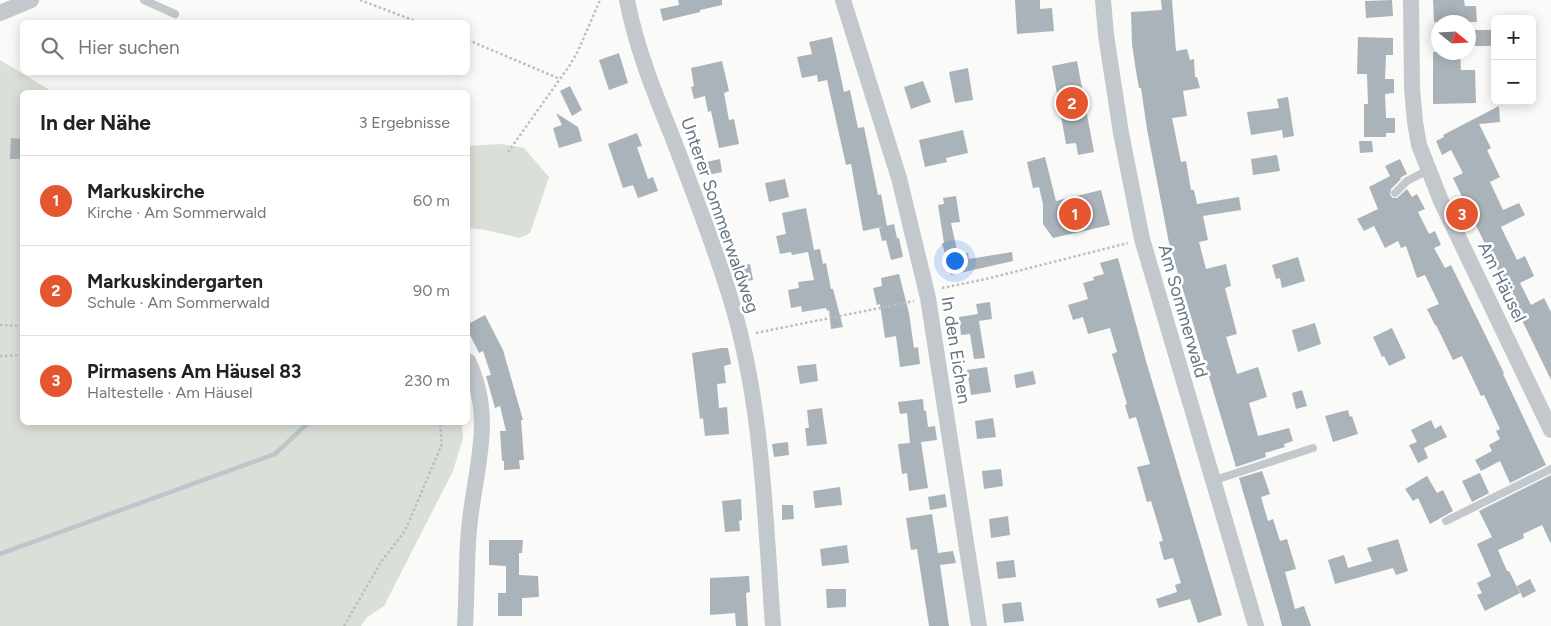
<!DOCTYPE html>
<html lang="de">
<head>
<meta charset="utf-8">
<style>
  :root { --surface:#fff; --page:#f2f2f2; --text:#222; --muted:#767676; --line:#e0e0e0; --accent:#e4572e }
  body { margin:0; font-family:Figtree,sans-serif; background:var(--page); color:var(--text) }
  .controls { position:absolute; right:15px; top:15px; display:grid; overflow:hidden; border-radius:8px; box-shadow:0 2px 12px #0003 }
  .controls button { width:45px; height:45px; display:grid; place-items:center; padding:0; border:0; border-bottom:1px solid var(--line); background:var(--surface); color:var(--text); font:25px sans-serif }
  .compass { position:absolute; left:1431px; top:15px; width:45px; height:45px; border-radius:50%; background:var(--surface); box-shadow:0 2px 12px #0003; rotate:108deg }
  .you { position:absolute; left:954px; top:260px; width:18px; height:18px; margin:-12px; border:4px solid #fff; border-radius:50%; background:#1a73e8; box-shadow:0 0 0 8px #1a73e833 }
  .badge { display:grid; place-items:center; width:32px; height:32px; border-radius:50%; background:var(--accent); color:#fff; font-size:16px; font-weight:700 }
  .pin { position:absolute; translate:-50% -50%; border:2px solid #fff; box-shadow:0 1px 5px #0006 }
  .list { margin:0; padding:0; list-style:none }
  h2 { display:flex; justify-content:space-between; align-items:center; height:65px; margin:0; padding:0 20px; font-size:21px }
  h2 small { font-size:16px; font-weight:400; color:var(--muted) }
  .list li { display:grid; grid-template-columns:32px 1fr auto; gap:15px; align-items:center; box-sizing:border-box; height:90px; padding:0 20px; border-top:1px solid var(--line) }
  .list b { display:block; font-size:19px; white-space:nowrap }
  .list p { margin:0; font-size:16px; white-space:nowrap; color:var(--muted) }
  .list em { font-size:16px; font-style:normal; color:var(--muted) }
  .icon { flex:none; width:28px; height:28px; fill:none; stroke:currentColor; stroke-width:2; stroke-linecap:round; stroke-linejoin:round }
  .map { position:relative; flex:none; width:1551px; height:626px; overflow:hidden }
  .search { position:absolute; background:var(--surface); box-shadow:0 2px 12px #0003; left:20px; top:20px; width:450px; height:55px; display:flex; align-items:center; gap:12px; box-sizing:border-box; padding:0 18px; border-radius:8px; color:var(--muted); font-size:19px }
  .panel { position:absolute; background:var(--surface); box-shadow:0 2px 12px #0003; left:20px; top:90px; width:450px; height:335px; border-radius:8px }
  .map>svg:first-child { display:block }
  .green { fill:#dadfd7 }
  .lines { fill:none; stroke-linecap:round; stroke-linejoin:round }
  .stream { stroke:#bbc7cb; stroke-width:4.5 }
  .building { fill:#aab3b9 }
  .path { stroke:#bbbfc2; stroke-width:2.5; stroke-dasharray:2.5 2.5; stroke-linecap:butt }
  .service { stroke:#c3c8cc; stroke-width:8 }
  .minor { stroke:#c3c8cc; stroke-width:16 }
  .labels { text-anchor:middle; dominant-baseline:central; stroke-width:5; stroke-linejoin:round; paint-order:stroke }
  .street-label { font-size:18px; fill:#657683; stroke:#fff }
</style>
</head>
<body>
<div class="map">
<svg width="1551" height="626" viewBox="0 0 1551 626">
  <rect width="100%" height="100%" fill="#fafaf8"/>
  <path class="green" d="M0,60l53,32h-31v330l440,1 1,15 -10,33 -69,135 -18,12 -5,8h-361z
    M502,144l22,4 25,29 -19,56 -11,5 -33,-8 -18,-2v-82z"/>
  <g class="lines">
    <path class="stream" d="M0,554l275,-100 34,-32"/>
  </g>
  <path class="building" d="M678,0h44v5l-22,5v2l-37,9 -3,-12 19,-4z
    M1015,0h25v9l12,-1 2,23 -37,3z
    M1161,0h11l4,51 11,-2 3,11 4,-1 1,18h2l3,11 -17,3 4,25 -15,2 9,44 5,-1 5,29h3l3,14 42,-7 2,13 -38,6 5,24 -9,2 7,27 20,-5 5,22 -6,2 12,46 -11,3 11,37 21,-7 9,30 -18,6 9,33 31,-8 4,13 -9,3 1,3 -20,6 1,4 -30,10 -67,-224 -22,-114 -6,-41h-2l-3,-17 -4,-27 -1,-32 31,-2z
    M1392,0l1,16 -27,2 -1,-17z
    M1433,0h31l1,6h11l1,16h-43z
    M1468,30h27v16h-27z
    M832,37l12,55 6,-2 8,38 6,-1 14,68 3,-1 6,32 -24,5 -12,-67 -5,1 -19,-85 -9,2 -1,-7 -15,3 -5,-21 15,-3 -3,-12z
    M1358,37l35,1v17h-7l-1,24h9v14l-9,1 1,24h9v15h-9v4h-22v-33h4l-1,-30h-10z
    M1433,52h27l1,18h14l1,33 -43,1z
    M619,53l9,30 -19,7 -10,-30z
    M722,61l7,30 -5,2 5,27 5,-1 5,25 -20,4 -8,-37 -3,1 -3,-16 -11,3 -3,-12 3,-1 -3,-18z
    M1077,61l17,91 -16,3 -2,-12 -10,1 -14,-78z
    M968,68l5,32 -18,3 -6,-31z
    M923,81l8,21 -20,7 -7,-22z
    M570,86l12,24 -10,6 -12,-25z
    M1288,97l6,39 -11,2 -1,-8 -31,5 -4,-23 32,-4 -2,-9z
    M1499,106l1,16 -21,2 12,24 -4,2 13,27 -10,5 13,28 16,-7 6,12 -24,12 16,33 8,-4 9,20 -14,7 11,22 13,-7 7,14v68l-98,-202 10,-5 -12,-23 -9,5 -6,-14 8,-4 -1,-2z
    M556,113l22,14 4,14 -23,7 -6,-20 9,-3z
    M963,130l5,23 -22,5 1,4 -22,5 -6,-27z
    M637,133l5,13 -5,1 11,32 5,-2 5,14 -20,7 -5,-13 -10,3 -15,-44z
    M11,138l11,1v20h-12z
    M1359,141h13l1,11 -13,1z
    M1277,155l3,16 -27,4 -2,-16z
    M1045,157l11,44 45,-11 9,35 -57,13 -10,-14v-20l-4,-17 -6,1 -6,-26z
    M720,159l2,13 -14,3 -2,-13z
    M1400,159l7,15 -7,4 1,1 -10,10 -1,6 3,3h4l10,-9 5,8 5,-3 8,15 -7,3 11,22 6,-3 6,14 -7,3 11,20 6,-3 53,108 -1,1 43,91 -36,18 -10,-22 -19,10 -6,-11 17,-9 -3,-6 11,-6 -4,-8 4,-2 -16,-34 -3,1 -19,-40 -9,4 -17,-35h-1l-8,-16 12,-5 -14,-29 -8,3 -11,-32 -5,2 -3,-7 -13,7 -11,-22 -10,5 -7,-12 21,-10 -9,-22 21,-11 -5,-10z
    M785,179l4,18 -20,5 -4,-19z
    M956,196l4,26 -9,1 7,32 10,-2 1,6 43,-7 1,9 -62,14 -9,-32h2l-6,-38 6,-1 -1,-6z
    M806,208l8,42 6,-1 3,15 3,-1 5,26h2l10,38 -12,2 -2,-19 -2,1 -1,-3 -24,4 -1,-6 -10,2 -3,-18 11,-2 -1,-6 16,-2 -6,-28 -16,3 -1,-3 -11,2 -4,-18 10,-2 -4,-21z
    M894,224l3,14 -15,3 -3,-13z
    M899,238l4,19 -12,3 -5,-20z
    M1298,257l7,24 -23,7 -2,-10 -4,1 -4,-14z
    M1118,258l28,103 76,254 -24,8 -8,-24 -31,9 -3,-9 21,-7 -2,-7 6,-2 -8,-25 -9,2 -5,-18 4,-1 -12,-40 -4,1 -10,-35 13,-3 -14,-47 -7,2 -4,-14 2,-1 -15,-50 5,-2 -7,-24 -22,6 -5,-17 -10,3 -5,-15 20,-6 -5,-16 11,-3 -1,-3 11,-3 -4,-11z
    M750,264l3,16 -13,2 -4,-15z
    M899,274l10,39 5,35 4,-1 2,17 -20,3 -4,-31 -11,2 -5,-34 -3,1 -4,-17 9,-2 -1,-8z
    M990,302l2,17 -13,2 6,37 -11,1 -4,-25 -9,1 -2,-18 19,-3 -2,-10z
    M485,315l18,35 20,70h-2l3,40h-5l1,9 -16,1v-9h-2l-2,-30h6l-6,-25 -5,2 -9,-32 5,-1 -8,-24 -4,2 -11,-22v-7z
    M1315,323l6,21 -23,8 -6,-22z
    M1392,328l14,30 -17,8 -5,-10 -2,1 -9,-20z
    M721,348h7l3,16 -7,2 2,17 -9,1 2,24 8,-1 2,27 -24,2 -2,-18 -3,1 -8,-66z
    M816,364l2,17 -18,3 -3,-18z
    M987,367l4,25 -20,3 -4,-25z
    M1033,371l3,13 -20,4 -2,-13z
    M1302,390l5,16 -11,3 -4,-16z
    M923,399l1,12 2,-1 2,17 7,-1 2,14 -16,2 7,46 -19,3 -2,-18 -5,1 -4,-30 12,-1 -3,-30 -7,1 -2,-12z
    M822,408l5,36 -20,2 -2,-18h4l-2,-18z
    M1348,410l2,7 2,-1 6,18 -25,8 -8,-26z
    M993,418l3,19 -19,2 -2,-18z
    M1431,420l4,9 6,-4 6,12 -23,11 4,10 -10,5 -9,-18 8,-3 -6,-12z
    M788,442l1,13 -15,2 -2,-13z
    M1001,469l2,17 -19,3 -2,-18z
    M1262,471l8,23 -9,3 7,24 5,-2 7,22 7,-2 9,30 -11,3 10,37 9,-3 7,20h-29l-3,-12 -40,-136z
    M1480,473l9,20 -17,9 -10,-21z
    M1551,475v69l-9,-19 -19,9 1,4 -26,12 9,21h2l11,22 -35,18 -8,-16 5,-2 -5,-10 14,-7 -14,-32 15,-7 -13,-26z
    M1427,476l10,17 6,-3 10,21 -23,13 -12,-26 -5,3 -8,-12z
    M840,487l2,18 -27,3 -2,-17z
    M945,494l2,13 -17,3 -2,-13z
    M741,499l1,21 -3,1 1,10 -15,1 -3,-31z
    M782,505h11l1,14 -12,1z
    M932,514l6,39 15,-2 3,12 -16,2 9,61h-20l-12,-77 -6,1 -5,-32z
    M1008,516l2,19 -19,3 -2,-19z
    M1398,539l10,32 -12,4 -3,-7 -58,16 -7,-24 16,-5 4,13 24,-7 -5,-13z
    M489,540h34l-1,13h-3v22l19,1 1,21 -17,1v18h-24v-23h8v-27l-17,-1z
    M847,545l2,18 -27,3 -2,-17z
    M1014,560l2,17 -18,2 -2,-17z
    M749,576l1,16 -4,1 2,33h-12l-1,-13 -25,2v-37z
    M1530,579l6,12 -13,7 -6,-12z
    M826,589h20v18l-19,1z
    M1021,602l3,19 -20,2 -2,-19z"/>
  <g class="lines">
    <path class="path" d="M360,0l58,22
      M468,40l92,39
      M508,152l62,-87 8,-14 22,-51
      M942,288l44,-9 142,-36
      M0,325l22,1
      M756,333l158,-32
      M0,356l22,-1
      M344,626l37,-64 24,-31 37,-87 -2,-22"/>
    <path class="service" d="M144,0l31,14
      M1395,193l12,-12 21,-11
      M1212,481l101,-33
      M1446,521l105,-52"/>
    <path class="minor" d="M627,0c9,47 27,92 45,136 21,55 42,108 59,164 32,105 34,218 42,326
      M843,0l56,178 29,120 51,328
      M1103,0l3,35 15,98 21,106 114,387
      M1411,0l1,88 3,34 4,23 22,56 110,229
      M0,13l31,-13
      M465,626c2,-32 1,-64 4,-96 5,-60 27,-110 -1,-169"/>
  </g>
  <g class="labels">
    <g class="street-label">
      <text transform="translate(720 215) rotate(71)">Unterer Sommerwaldweg</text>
      <text transform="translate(1502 282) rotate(64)">Am Häusel</text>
      <text transform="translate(1183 311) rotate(74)">Am Sommerwald</text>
      <text transform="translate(956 350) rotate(81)">In den Eichen</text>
    </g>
  </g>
</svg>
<div class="controls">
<button>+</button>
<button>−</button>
</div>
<svg class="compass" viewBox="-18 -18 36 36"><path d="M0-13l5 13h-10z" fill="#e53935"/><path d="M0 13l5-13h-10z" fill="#767676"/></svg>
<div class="you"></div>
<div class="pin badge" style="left:1075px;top:214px">1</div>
<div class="pin badge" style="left:1072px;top:103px">2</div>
<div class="pin badge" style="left:1462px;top:214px">3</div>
<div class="search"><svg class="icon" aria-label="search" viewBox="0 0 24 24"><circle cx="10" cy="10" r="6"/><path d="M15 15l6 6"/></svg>Hier suchen</div>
<section class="panel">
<h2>In der Nähe<small>3 Ergebnisse</small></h2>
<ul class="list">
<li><span class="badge">1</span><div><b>Markuskirche</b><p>Kirche · Am Sommerwald</p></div><em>60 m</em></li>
<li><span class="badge">2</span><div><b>Markuskindergarten</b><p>Schule · Am Sommerwald</p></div><em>90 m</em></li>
<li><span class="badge">3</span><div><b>Pirmasens Am Häusel 83</b><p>Haltestelle · Am Häusel</p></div><em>230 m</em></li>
</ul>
</section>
</div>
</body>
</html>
